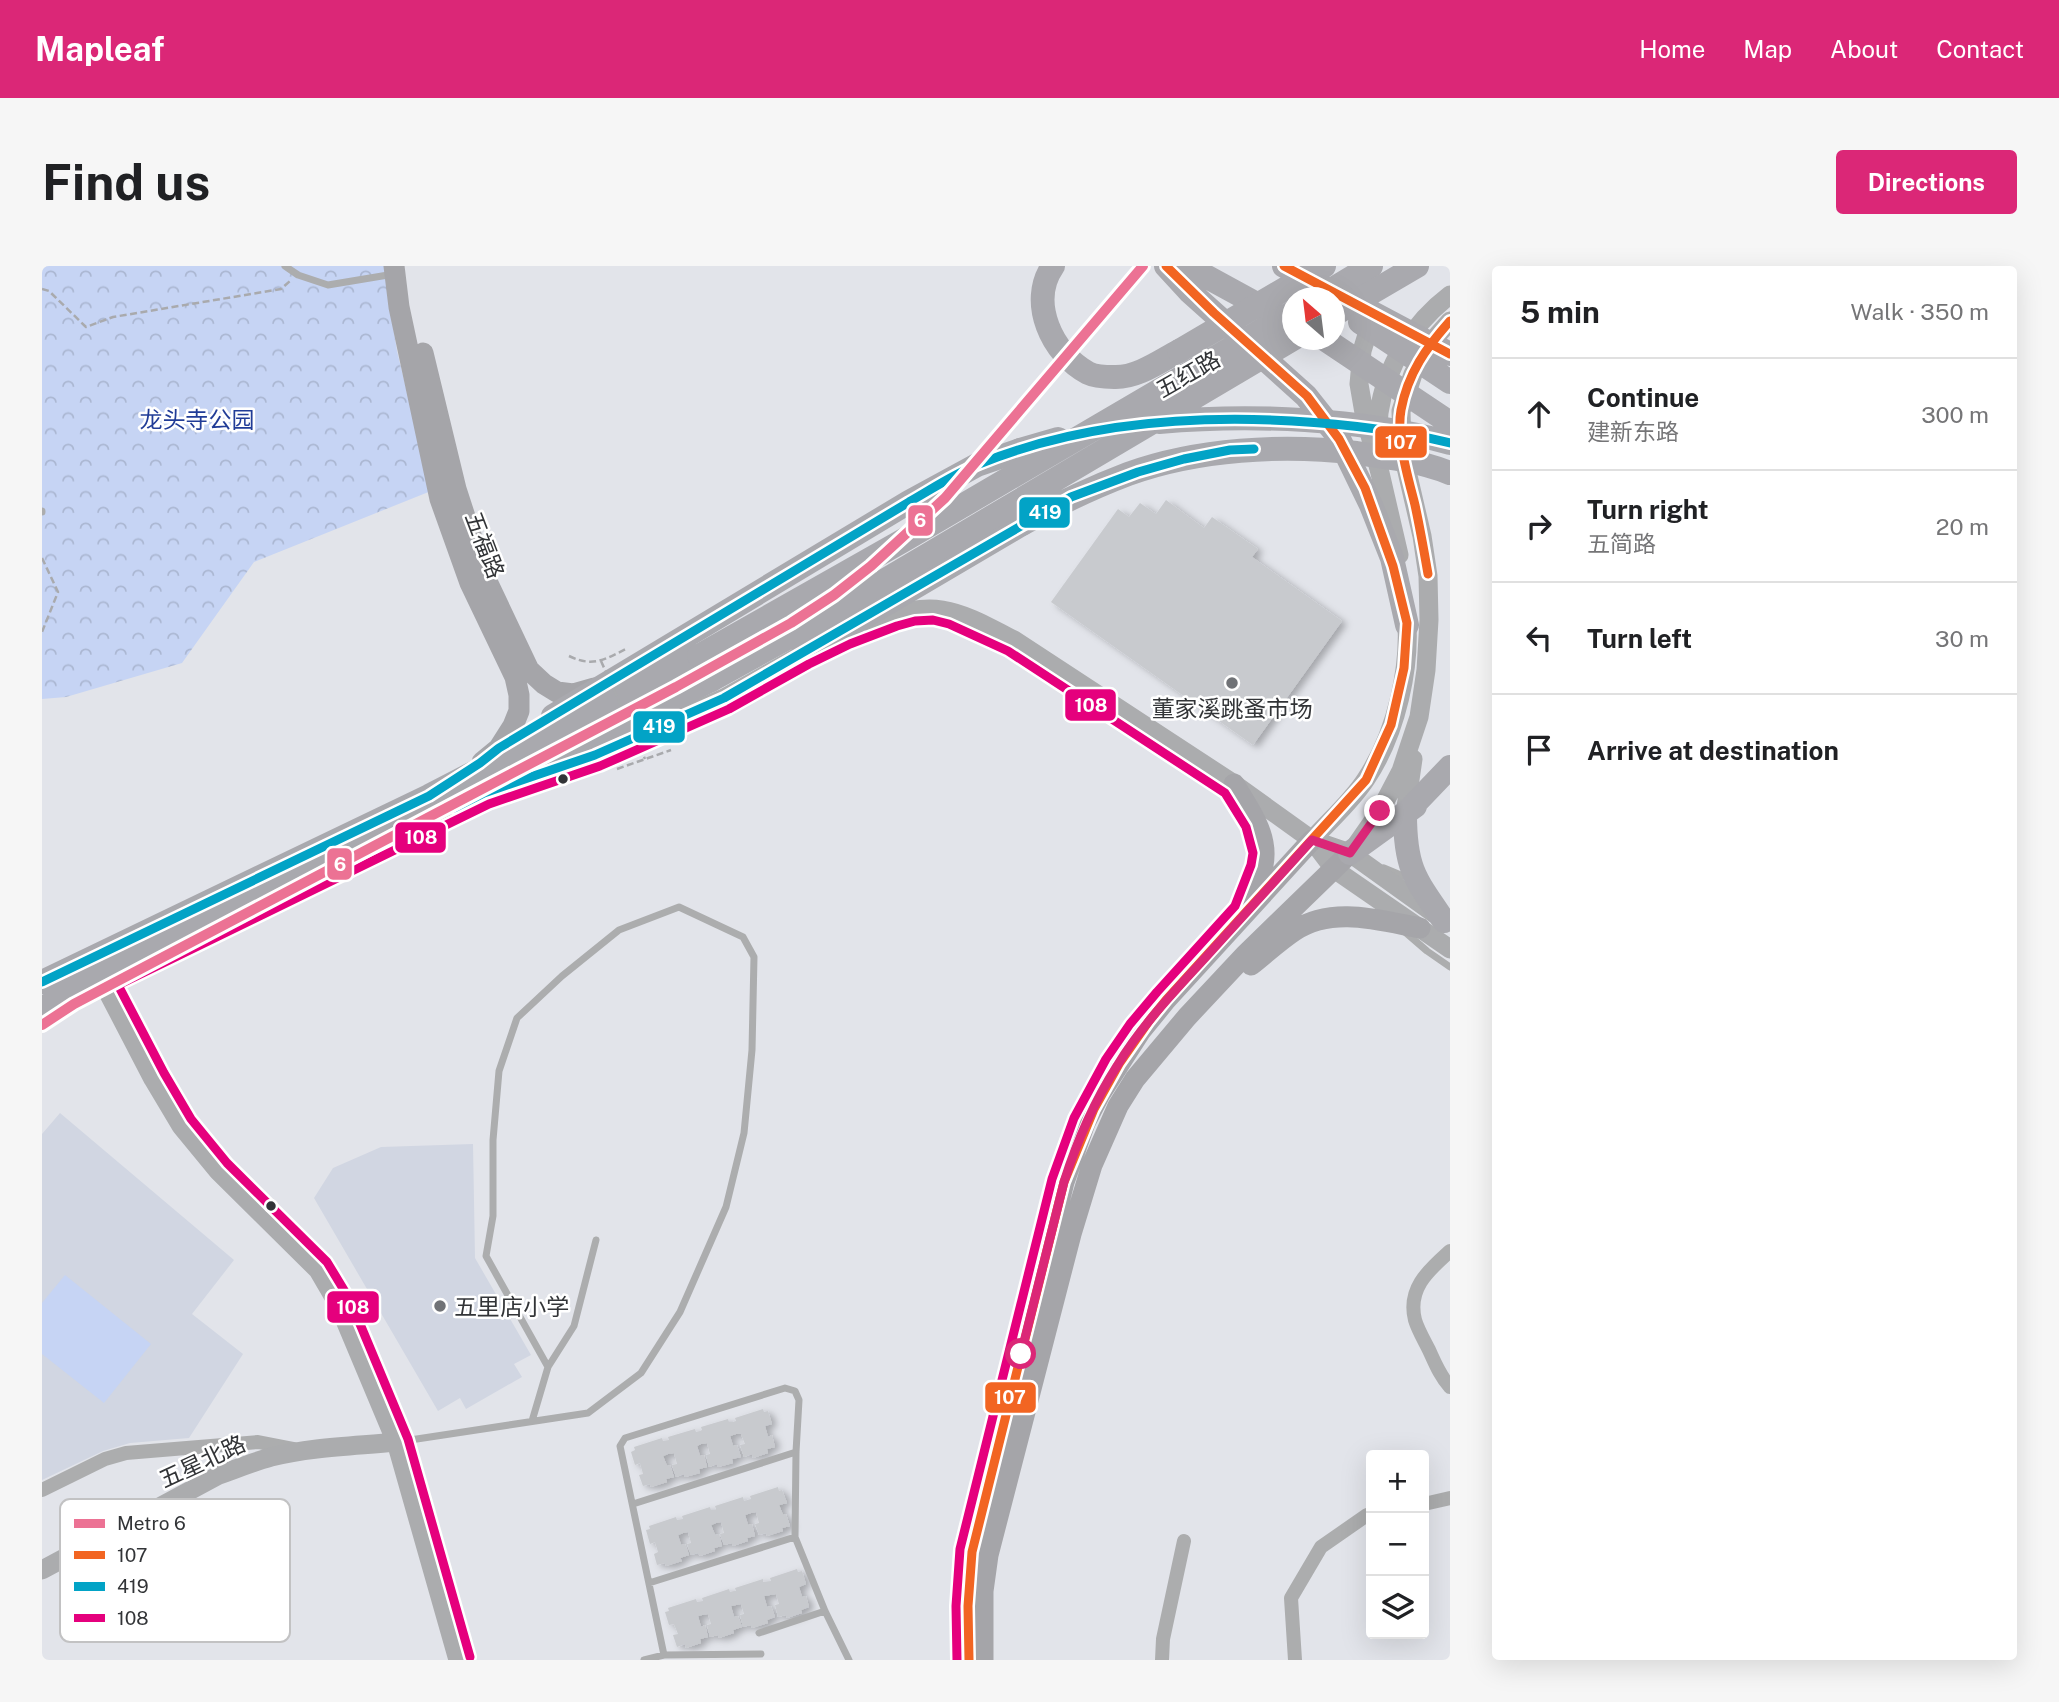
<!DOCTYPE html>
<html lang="en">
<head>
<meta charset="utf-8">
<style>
  :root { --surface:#fff; --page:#f6f6f6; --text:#202124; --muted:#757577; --line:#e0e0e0; --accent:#db2777 }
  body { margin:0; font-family:"Public Sans","Noto Sans SC",sans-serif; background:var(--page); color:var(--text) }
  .controls { position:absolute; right:21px; bottom:21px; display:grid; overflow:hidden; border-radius:7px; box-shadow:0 7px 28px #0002 }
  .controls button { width:63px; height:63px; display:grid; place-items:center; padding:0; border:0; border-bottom:2px solid var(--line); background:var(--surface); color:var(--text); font:35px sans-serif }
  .compass { position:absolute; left:1240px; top:21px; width:63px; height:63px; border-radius:50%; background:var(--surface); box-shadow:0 7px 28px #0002; rotate:332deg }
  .stop { position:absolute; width:21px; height:21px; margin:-16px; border:5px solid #db2777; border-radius:50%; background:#fff }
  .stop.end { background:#db2777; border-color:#fff; box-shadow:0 2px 7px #0008 }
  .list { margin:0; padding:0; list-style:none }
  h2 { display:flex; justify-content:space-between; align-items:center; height:91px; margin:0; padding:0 28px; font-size:30px }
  h2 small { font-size:23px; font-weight:400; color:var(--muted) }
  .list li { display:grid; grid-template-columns:46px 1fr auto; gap:21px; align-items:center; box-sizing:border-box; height:112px; padding:0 28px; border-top:2px solid var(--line) }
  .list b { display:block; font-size:26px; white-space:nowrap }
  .list p { margin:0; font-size:23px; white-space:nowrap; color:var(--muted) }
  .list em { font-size:23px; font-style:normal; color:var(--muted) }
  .icon { flex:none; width:38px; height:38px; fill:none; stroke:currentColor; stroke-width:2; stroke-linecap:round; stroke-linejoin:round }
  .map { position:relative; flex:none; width:1408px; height:1394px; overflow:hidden; border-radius:7px }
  header { display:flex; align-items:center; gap:42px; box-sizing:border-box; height:98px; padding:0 35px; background:var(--accent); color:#fff }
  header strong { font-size:33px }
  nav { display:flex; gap:38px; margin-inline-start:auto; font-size:24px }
  .intro { display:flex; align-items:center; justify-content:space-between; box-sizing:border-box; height:168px; padding:0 42px }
  h1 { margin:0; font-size:49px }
  .button { padding:18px 32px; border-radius:7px; background:var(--accent); color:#fff; font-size:24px; font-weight:700 }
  main { display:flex; gap:42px; padding:0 42px }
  aside { flex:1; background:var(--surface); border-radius:7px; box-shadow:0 7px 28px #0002 }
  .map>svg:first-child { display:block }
  .built { fill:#d1d6e2 }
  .park { fill:url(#park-crowns) }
  .garden { fill:#c6d4f4 }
  .building { fill:#c8cace; filter:url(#shadow) }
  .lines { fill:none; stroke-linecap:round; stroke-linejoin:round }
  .path { stroke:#a9aaad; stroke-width:2.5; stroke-dasharray:7 3.5; stroke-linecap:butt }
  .lane { stroke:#acadae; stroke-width:7 }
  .street { stroke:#acadae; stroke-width:14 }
  .secondary { stroke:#abacae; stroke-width:19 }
  .primary { stroke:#a5a5a9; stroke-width:21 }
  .highway { stroke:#a9a9ae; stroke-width:24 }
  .path-bridge { stroke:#a9aaad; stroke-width:2.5; stroke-dasharray:7 3.5; stroke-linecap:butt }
  .highway-bridge { stroke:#a9a9ae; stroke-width:24 }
  .bus-1-casing { stroke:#fff; stroke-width:14 }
  .bus-2-casing { stroke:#fff; stroke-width:14 }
  .bus-3-casing { stroke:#fff; stroke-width:14 }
  .bus-1 { stroke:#f26522; stroke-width:9 }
  .bus-2 { stroke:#02a3c6; stroke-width:9 }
  .bus-3 { stroke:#e5007d; stroke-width:9 }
  .metro-1-casing { stroke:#fff; stroke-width:16 }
  .metro-1 { stroke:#ec7294; stroke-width:10 }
  .route { stroke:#db2777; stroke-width:9 }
  .poi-dot { fill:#707276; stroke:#fff; stroke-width:2.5 }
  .bus-dot { fill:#323437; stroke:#fff; stroke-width:2.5 }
  .labels { text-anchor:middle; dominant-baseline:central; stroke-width:5; stroke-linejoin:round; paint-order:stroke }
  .street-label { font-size:23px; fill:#323437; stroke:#fff }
  .park-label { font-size:23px; fill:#213c97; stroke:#fff }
  .poi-label { font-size:23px; fill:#323437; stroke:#fff }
  .key { fill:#fff; stroke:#c2c2c3; stroke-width:2 }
  .key-label { font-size:19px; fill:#323437 }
  .line-badge { stroke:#fff; stroke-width:2.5 }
  .badge-label { font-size:19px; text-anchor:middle; font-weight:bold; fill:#fff }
</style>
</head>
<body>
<header>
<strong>Mapleaf</strong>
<nav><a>Home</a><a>Map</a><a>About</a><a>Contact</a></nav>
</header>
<div class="intro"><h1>Find us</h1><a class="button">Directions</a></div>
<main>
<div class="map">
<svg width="1408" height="1394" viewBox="0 0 1408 1394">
  <defs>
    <pattern id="park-crowns" width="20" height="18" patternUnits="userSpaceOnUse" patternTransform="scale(1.75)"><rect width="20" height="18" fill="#c6d4f4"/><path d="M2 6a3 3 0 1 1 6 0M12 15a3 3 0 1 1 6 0" fill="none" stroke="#abb7d2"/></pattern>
    <filter id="shadow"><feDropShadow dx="5" dy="3" stdDeviation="3.5" flood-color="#0004"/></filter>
  </defs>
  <rect width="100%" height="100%" fill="#e2e4ea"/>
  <path class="built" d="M18,847l174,147 -42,54 51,40 -54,84 -59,5 -27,8 -61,29v-346z
    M431,878l2,114 56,97 -17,9 8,13 -56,32 -6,-11 -22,13 -124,-213 19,-30 48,-21z"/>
  <path class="park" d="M0,0h342l13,85 34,140 -177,71 -72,101 -116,34 -24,2z"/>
  <path class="garden" d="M23,1009l86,69 -47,59 -62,-49v-51z"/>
  <path class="building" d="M1124,234l38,28 8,-11 46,32 -6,8 90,64 -89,124 -202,-143 67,-93 11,8 11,-14 16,11z
    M721,1143l1,3 4,-1 4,13 -7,2 3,11 4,-2 3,12 -8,2 1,4 -15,5 -1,-4 -8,3 -4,-12 5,-1 -4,-10h-5l-6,2 3,10 4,-1 4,12 -9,2 1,4 -15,4 -1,-3 -8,3 -3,-12 4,-1 -3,-11 -6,1 -4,2 3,10 4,-1 3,12 -8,2 1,4 -15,4 -1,-3 -8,3 -4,-12 5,-1 -3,-11 -6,1 -5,2 4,10 3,-1 4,12 -8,2 1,3 -16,5 -1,-3 -7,2 -4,-11 4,-1 -3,-11 -5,2 -4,-13 4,-2 -1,-3 28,-9 1,3 6,-1 -1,-3 27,-8 1,3 4,-1 2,-1 -1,-3 27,-8 1,3h4l3,-1 -1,-3z
    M736,1221l1,4 3,-1 5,13 -8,2 4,10 3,-1 4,12 -8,2 1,3 -16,5 -1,-3 -7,2 -4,-11 4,-1 -3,-11 -5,1 -6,2 3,10 4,-1 3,12 -8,2 1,3 -15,5 -1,-3 -8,2 -4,-11 4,-1 -3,-11 -5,1 -5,2 4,10 4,-1 3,12 -8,2 1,3 -15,5 -2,-3 -7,2 -4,-11 4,-1 -3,-11 -5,1 -5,2 3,10 4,-1 4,11 -9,3 2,3 -16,5 -1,-3 -8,2 -3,-11 4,-2 -3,-10 -5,2 -4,-14 4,-1 -1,-3 27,-9 1,3 6,-1 -1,-3 28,-9 1,3h4l1,-1 -1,-3 28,-9 1,4 7,-2 -1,-3z
    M755,1303l1,3 4,-1 4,13 -7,3 3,10 4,-1 3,11 -8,3 1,3 -15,5 -1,-3 -8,2 -3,-12 4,-1 -3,-10 -12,2 3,11 4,-1 4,11 -8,3 1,3 -16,5 -1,-3 -8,2 -3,-12 4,-1 -3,-10 -10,2 3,11 4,-1 4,11 -9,3 1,3 -15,5 -1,-3 -8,2 -3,-12 4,-1 -3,-10 -6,1 -4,1 3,11 4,-2 3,12 -8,2 1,4 -15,5 -1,-4 -8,3 -4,-12 5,-1 -4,-10 -5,1 -4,-13 4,-1 -1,-3 28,-9 1,3 6,-1 -1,-3 27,-9 1,3 4,-1h2l-1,-3 28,-9v3l8,-1 -1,-3z"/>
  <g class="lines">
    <path class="path" d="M0,23l7,2 37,36 27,-10 168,-28 9,-8
      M0,292l16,34 -16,40
      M527,390c25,12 36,3 59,-8
      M575,503l54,-19"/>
    <path class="lane" d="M243,0l13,9 30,10 66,-11
      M0,245v1
      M1342,602l24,10
      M1363,666l22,19 23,16
      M490,1155l16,-54 26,-41 22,-86
      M355,1176l191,-29 53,-40 39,-61 46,-105 18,-74 8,-83 2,-93 -11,-20 -64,-30 -60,23 -57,46 -45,42 -18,53 -6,69v76l-7,40 62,111
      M591,1238l163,-52
      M607,1317l146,-46
      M717,1367l66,-22
      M622,1389l-44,-209 5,-8 160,-50 10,3 4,9 -3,52 -1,85 30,74 24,49
      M602,1394l20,-5 97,-1"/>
    <path class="street" d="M1408,985c-21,19 -43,37 -35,69 3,10 9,20 14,30 6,13 11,26 21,37
      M0,1224l63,-31 21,-6 132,-11 36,7
      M1382,1238l26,-6
      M1120,1394l1,-21 21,-98
      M1253,1394l-4,-62 30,-51 46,-32 4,-1"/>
    <path class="secondary" d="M1331,49l-11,36 -3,33 5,29 16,60 19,82
      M1338,175c-1,-9 -2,-19 -1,-28 6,-46 34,-90 71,-118
      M829,357c65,-26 85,-13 143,17l220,144 78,56 38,13 85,61
      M502,507l51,-18 129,-57 91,-51
      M1363,548l8,-55
      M1270,574c18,-20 40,-39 54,-61 30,-45 46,-113 40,-167
      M1270,574l22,29 116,80
      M1315,578l23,-33 21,-40 18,-54 7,-47 3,-50 -1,-44 -6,-40 -20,-86 -1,-39 12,-37 14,-27 23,-26
      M59,713l52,100 28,47 37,45 100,99 21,36 57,136 62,218
      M0,1304l177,-95c17,-6 34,-13 52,-18 40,-10 84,-11 125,-15"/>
    <path class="primary" d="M352,0l5,41 41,192 30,84 45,94 4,18v16l-6,15 -14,22 -17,14
      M381,87l33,136 28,86 45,95 15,14 13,8 16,2 21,-6
      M1192,518c15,25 35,51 29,81 -2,13 -8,25 -13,37
      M1209,699c14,-11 28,-24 43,-34 38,-25 84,-11 126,-3
      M927,1394c-3,-37 -1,-71 3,-108l92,-370 21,-59 15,-29 40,-62 26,-32 146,-160
      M941,1394v-69l5,-36 83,-321 21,-69 26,-59 17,-27 52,-62 59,-63 104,-101"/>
    <path class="highway" d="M1011,0c-25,36 -1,88 35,107 6,3 19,4 26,4 23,1 46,-16 65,-26
      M1124,0l23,25 117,105 31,39 34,70 21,53 15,67
      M1145,0l88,48
      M1276,32l53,-32
      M761,387l219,-129
      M511,450l356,-214 68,-37 43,-15
      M1308,587l65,-47
      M1402,655c-30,-43 -39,-54 -39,-107l45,-47
      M0,716l387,-186 270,-140
      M0,742l442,-215 227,-113"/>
    <path class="path-bridge" d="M559,395l44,98"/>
    <path class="highway-bridge" d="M1242,0l166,88
      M1293,48l82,-48
      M1318,56l90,60
      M1284,74l124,83
      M1137,85l145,-85
      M1117,156c92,-8 201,-4 291,21
      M978,184l38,-11
      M980,258c34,-19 69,-36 106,-50 69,-25 155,-30 228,-21 31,4 64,8 94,20
      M657,390l205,-116 389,-228
      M669,414l78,-43 504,-298"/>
    <g class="bus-1-casing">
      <path id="bus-1" d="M1242,0l166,88
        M1386,308c-4,-23 -8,-46 -13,-69 -7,-28 -19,-67 -14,-95 7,-37 25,-62 49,-89
        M927,1394l-1,-54 4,-54 92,-370 30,-73 25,-45 30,-43 17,-21 200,-220 25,-55 13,-57 3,-45 -14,-57 -28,-78 -26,-49 -32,-43 -93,-83 -48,-47"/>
    </g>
    <g class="bus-2-casing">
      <path id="bus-2" d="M412,542l30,-15 111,-38 129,-57 347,-201 67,-25 46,-13 46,-9 24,-1
        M0,716l387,-186 51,-33 19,-15 410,-246c23,-13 45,-28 70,-38 99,-40 207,-49 313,-43 54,3 106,9 158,22"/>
    </g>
    <g class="bus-3-casing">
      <path id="bus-3" d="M428,1391l-62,-218 -58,-139 -23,-38 -100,-99 -36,-44 -27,-46 -46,-88 371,-181 111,-38 129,-57 80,-45 41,-20 47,-18 18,-5 18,-1 16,4 59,27 217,142 21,34 7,26 -2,12 -16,41 -78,86 -27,32 -24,35 -32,59 -22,61 -92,370 -4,57 1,54"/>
    </g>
    <use href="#bus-1" class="bus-1"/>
    <use href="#bus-2" class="bus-2"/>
    <use href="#bus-3" class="bus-3"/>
    <g class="metro-1-casing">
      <path id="metro-1" d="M0,759l32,-21 602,-317 115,-64 43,-28 37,-29 74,-68 198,-232"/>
    </g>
    <use href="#metro-1" class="metro-1"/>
  </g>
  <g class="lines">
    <path class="route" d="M979,1088l43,-172c13,-41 30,-80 53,-116 24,-40 56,-73 88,-108 35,-39 71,-78 107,-118l38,13 30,-42"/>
  </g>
  <g class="poi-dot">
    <circle cx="1190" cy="417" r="7"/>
    <circle cx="398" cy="1040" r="7"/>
  </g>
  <g class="bus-dot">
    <circle cx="521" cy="513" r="6"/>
    <circle cx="229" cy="940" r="6"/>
  </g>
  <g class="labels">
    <g class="street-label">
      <text transform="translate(1146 108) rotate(-30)">五红路</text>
      <text transform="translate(443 279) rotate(69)">五福路</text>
      <text transform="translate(160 1195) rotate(-25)">五星北路</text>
    </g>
    <g class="park-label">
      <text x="155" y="153">龙头寺公园</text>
    </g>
    <g class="poi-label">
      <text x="1190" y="442">董家溪跳蚤市场</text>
      <text x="412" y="1040" text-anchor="start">五里店小学</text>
    </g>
  </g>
  <rect x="18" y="1233" width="230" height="143" rx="10" class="key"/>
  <rect x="32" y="1253" width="31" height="9" fill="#ec7294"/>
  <rect x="32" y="1285" width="31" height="8" fill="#f26522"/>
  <rect x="32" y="1316" width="31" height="9" fill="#02a3c6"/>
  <rect x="32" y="1348" width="31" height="8" fill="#e5007d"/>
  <g class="key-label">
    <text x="75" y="1264">Metro 6</text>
    <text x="75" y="1296">107</text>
    <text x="75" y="1327">419</text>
    <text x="75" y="1359">108</text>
  </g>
  <g class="line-badge">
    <rect x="1332" y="159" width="54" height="34" rx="7" fill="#f26522"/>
    <rect x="976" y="230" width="53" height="33" rx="7" fill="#02a3c6"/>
    <rect x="865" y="238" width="27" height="33" rx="7" fill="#ec7294"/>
    <rect x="1022" y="422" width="53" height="34" rx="7" fill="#e5007d"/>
    <rect x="590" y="444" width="54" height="34" rx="7" fill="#02a3c6"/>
    <rect x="352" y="555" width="53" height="33" rx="7" fill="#e5007d"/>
    <rect x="284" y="581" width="27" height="34" rx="7" fill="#ec7294"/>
    <rect x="284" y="1024" width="54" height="34" rx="7" fill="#e5007d"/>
    <rect x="942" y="1115" width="53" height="33" rx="7" fill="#f26522"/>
  </g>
  <g class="badge-label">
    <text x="1359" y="183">107</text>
    <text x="1003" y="253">419</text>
    <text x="878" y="261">6</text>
    <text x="1049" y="446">108</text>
    <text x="617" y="467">419</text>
    <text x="379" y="578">108</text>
    <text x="298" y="605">6</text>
    <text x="311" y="1048">108</text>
    <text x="968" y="1138">107</text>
  </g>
</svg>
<div class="controls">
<button>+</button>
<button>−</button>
<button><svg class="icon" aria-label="layers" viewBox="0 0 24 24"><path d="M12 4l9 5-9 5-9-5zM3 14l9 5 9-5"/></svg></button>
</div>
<svg class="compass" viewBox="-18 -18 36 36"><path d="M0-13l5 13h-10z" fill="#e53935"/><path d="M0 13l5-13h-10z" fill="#757577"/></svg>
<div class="stop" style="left:979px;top:1088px"></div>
<div class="stop end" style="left:1338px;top:545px"></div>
</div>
<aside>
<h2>5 min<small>Walk · 350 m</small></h2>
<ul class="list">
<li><svg class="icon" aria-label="ahead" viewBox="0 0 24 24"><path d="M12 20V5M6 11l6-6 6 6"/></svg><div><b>Continue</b><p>建新东路</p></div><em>300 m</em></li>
<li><svg class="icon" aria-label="right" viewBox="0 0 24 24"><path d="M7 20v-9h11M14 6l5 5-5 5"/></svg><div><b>Turn right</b><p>五简路</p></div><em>20 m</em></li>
<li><svg class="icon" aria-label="left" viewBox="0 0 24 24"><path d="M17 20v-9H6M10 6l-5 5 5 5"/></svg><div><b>Turn left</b></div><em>30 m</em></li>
<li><svg class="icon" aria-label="arrive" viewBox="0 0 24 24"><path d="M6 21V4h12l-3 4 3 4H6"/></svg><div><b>Arrive at destination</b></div></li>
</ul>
</aside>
</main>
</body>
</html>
